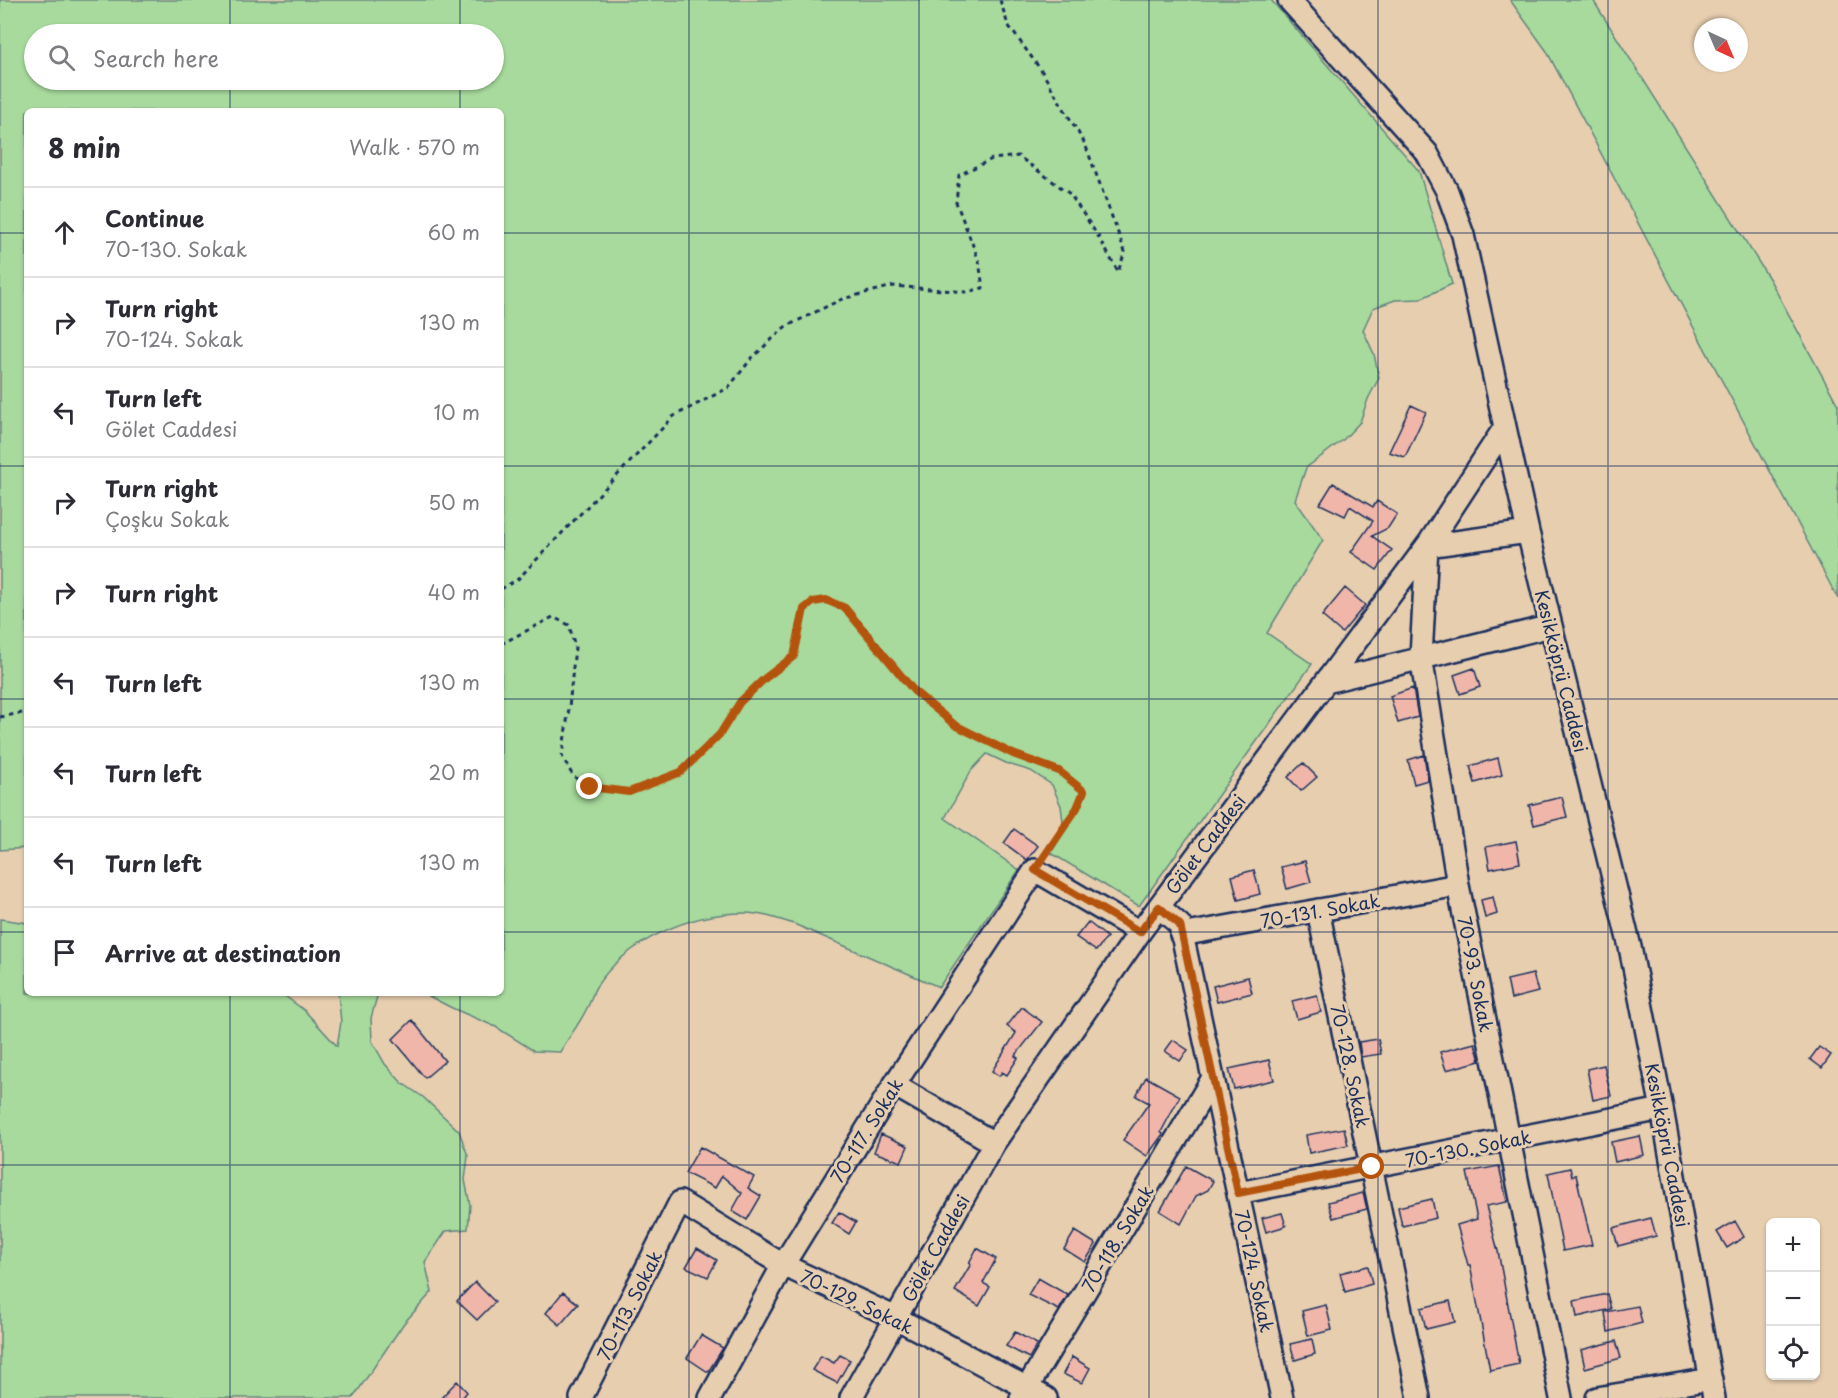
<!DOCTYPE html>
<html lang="en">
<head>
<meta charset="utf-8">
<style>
  :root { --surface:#fff; --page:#f7f7f7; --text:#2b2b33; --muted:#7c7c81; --line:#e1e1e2 }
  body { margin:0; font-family:"Playpen Sans",sans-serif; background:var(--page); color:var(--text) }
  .controls { position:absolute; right:18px; bottom:18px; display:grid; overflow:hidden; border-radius:9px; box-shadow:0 2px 4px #0004 }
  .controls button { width:54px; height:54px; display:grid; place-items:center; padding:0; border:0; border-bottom:2px solid var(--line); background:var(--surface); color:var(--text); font:30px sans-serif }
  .compass { position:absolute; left:1694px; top:18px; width:54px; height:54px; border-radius:50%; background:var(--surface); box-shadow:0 2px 4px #0004; rotate:136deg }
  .stop { position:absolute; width:18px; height:18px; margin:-14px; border:4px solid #b45309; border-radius:50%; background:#fff }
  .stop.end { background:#b45309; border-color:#fff; box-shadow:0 2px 6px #0008 }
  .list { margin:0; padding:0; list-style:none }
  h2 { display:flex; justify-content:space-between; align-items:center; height:78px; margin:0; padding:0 24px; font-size:26px }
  h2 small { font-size:20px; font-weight:400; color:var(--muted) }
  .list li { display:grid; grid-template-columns:39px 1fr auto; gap:18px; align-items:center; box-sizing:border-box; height:90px; padding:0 24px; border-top:2px solid var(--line) }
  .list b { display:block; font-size:22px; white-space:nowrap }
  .list p { margin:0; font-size:20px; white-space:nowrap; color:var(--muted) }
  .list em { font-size:20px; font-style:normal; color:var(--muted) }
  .icon { flex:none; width:33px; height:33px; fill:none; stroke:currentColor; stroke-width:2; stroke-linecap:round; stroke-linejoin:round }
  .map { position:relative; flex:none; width:1838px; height:1398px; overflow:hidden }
  .search { position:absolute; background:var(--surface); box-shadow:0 2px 4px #0004; left:24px; top:24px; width:480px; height:66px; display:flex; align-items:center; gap:15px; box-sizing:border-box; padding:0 21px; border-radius:33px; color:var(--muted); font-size:22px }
  .panel { position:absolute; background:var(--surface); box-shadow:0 2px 4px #0004; left:24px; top:108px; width:480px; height:888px; border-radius:9px }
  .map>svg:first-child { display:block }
  .green { fill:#a7da9c; stroke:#61847d; stroke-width:1.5; fill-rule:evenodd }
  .building { fill:#f0b6aa; stroke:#1b2f5e; stroke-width:1.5 }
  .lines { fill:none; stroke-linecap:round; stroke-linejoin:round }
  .minor-casing { stroke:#1b2f5e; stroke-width:26 }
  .path { stroke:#1b2f5e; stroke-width:3; stroke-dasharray:4.5 4.5; stroke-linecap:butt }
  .minor { stroke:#e7ceaf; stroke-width:21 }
  .route { stroke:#b45309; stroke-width:8 }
  .grid { fill:none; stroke:#1b2f5e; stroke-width:1.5; stroke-opacity:0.55 }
  .labels { text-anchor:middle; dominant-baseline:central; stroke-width:6; stroke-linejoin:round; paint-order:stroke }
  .street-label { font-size:18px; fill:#1b2f5e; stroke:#e7ceaf }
</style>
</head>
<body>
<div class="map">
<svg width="1838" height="1398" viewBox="0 0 1838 1398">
  <rect width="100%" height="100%" fill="#e7ceaf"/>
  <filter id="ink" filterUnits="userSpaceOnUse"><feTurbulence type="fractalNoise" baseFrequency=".0167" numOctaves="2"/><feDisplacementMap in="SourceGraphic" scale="12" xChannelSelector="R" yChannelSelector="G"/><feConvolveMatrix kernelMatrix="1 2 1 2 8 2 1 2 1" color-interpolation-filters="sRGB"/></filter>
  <g filter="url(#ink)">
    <path class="green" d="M0,0h1271l148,171 33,113 -32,15 -25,1 -22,8 -10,22 11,24 5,24 -11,21 -8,23 -16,17 -38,29 -11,32 28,40 -56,93 45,31 -173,242 -88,-53 13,-24 -3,-23 -9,-21 -21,-14 -23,-7 -21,-10 -16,17 -26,47 74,52 -80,117 -145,-63c-16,-5 -33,-11 -50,-11 -54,0 -117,27 -148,74 -4,6 -5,15 -9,21 -7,15 -18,29 -27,44l-26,-1 -38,-24 -44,-19 -29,-15h78v-882h-474v737l-27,2zM494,34v46h-460v-46z
      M1510,0h83l177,280 68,125v194l-292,-549z
      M0,919l27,4v70h254l24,18 32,35 4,-24 -3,-29h40l-7,25 1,23 13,23 17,19 21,14 36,34 9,25 -3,24 5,25 -2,24 -22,2 -21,31 7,30 -28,31 -51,75h-353z"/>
    <path class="building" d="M1411,405l15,7 -21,45 -16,-5z
      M1333,483l40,24 4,-6 20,13 -9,14 -16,8 20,14 -15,20 -26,-18 22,-31 -23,-15 -5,10 -25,-12z
      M1345,588l20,17 -23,28 -20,-17z
      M1474,668l6,19 -20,7 -6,-19z
      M1413,688l5,29 -20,6 -8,-27z
      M1424,755l4,25 -14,4 -6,-24z
      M1498,758l4,17 -27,8 -5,-17z
      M1303,763l14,14 -16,14 -13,-14z
      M1562,797l5,20 -33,8 -5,-20z
      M1014,829l24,17 -11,14 -23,-17z
      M1516,841l4,22 -30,6 -4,-22z
      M1305,861l6,21 -24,7 -6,-22z
      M1254,870l6,24 -22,6 -6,-24z
      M1493,897l4,17 -12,4 -4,-18z
      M1088,922l19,15 -11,14 -20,-14z
      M1533,974l5,18 -27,7 -4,-19z
      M1248,977l4,16 -35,9 -4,-16z
      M1317,995l4,17 -24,7 -5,-18z
      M1022,1007l20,15 -27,34 3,2 -11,17 -5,-3 -3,4 -7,-5 24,-38 -9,-7z
      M412,1020l33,41 -20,17 -32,-39z
      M1378,1039l3,15 -20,3 -2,-15z
      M1173,1040l15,10 -8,11 -15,-10z
      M1475,1043l5,18 -34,9 -6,-18z
      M1819,1047l12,8 -9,13 -12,-9z
      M1269,1060l5,20 -40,9 -5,-20z
      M1604,1065l7,31 -18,4 -6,-31z
      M1146,1077l34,19 -19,36 2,2 -16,22 -24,-16 26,-37 -13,-7z
      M1344,1128l4,17 -39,8 -3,-18z
      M881,1134l27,12 -7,16 -27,-10z
      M1640,1136l4,19 -29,7 -4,-20z
      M700,1147l54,30 -6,11 13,8 -14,24 -15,-9 10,-18 -20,-17 -7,12 -30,-15z
      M1186,1166l27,15 -5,9 -12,6 -15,28 -21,-13z
      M1499,1166l8,36 -21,4 12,45 21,113 -29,6 -20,-105h-2l-11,-40 20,-6 -10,-47z
      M1570,1168l2,8 4,-1 16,70 -29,6 -15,-78z
      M1363,1193l4,16 -34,9 -5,-16z
      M1432,1199l4,19 -34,8 -4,-19z
      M839,1212l17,10 -7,12 -17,-11z
      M1282,1213l4,13 -20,6 -4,-14z
      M1651,1218l5,18 -38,10 -5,-18z
      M1735,1221l9,16 -17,11 -10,-16z
      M1075,1231l21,13 -11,18 -21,-13z
      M697,1248l20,12 -9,17 -22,-10z
      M977,1248l19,11 -13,24 7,4 -11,19 -24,-15 16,-27 -2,-1z
      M1368,1266l4,18 -27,8 -5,-19z
      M1038,1278l30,17 -9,15 -31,-15z
      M475,1282l20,20 -18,18 -20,-19z
      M563,1292l15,12 -18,21 -14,-12z
      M1607,1294l4,15 -34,8 -3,-16z
      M1450,1301l5,21 -29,7 -5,-21z
      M1326,1305l6,25 -24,6 -6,-25z
      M1638,1306l4,17 -34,9 -3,-20z
      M1015,1332l22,12 -8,14 -23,-12z
      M701,1335l22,13 -15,24 -21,-14z
      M1312,1339l3,15 -20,6 -5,-16z
      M1616,1341l5,17 -36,10 -4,-18z
      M840,1355l10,5 -13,23 -25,-13 9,-14 13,7z
      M1072,1357l18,11 -8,15 -19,-9z
      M457,1381l10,11 -5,6h-21z"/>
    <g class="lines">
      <g class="minor-casing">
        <path id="minor" d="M1289,0l138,153 20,38 16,44 65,297 102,415 32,162 52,289
          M1528,532l-101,14 -6,111 37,228 103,513
          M1326,682l225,-56
          M1159,907l21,18 102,473
          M1318,910l101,488
          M1181,935l277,-50
          M894,1085l100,58
          M1238,1193l424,-84
          M581,1398l99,-196 103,63 113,53 150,80
          M710,1398l73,-133 111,-180 141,-215 105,62
          M851,1398l143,-255 146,-211 289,-389 76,-116
          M1021,1398l192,-320
          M1597,1398l114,-19"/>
      </g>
      <path class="path" d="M501,589l17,-10 156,-163 54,-28 24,-30 33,-31 57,-28 51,-13 74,6 16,-4 -4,-27 -23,-59 3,-27 33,-16 26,-3 52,38 30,45 18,33 7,-20 -40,-108 -44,-74 -33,-45 -8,-25
        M501,644l52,-27 16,8 6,22 -6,61 -7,48 11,20 17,11 39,5 52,-20 39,-38 20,-32 24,-23 30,-23c4,-20 3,-58 31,-56 29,2 68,68 88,90 27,28 64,47 99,63 15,7 33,10 47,18 9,5 17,14 25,20l-7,17 -33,48
        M0,717l27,-5"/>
      <use href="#minor" class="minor"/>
    </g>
  </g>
  <g class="lines" filter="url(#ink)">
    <path class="route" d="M590,787l39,5 52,-20 39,-38 20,-32 24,-23 30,-23 10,-47 9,-7 13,-2 19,8 69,83 41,34 58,29 46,17 25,20 -7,17 -42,62 105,62 19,-25 21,18 58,268 134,-26"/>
  </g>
  <path class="grid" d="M230,0v34M460,0v34M689,0v1398M919,0v1398M1149,0v1398M1378,0v1398M1608,0v1398M230,80v31M460,80v31M0,233h27M501,233h1337M0,466h27M501,466h1337M0,699h27M501,699h1337M0,932h27M501,932h1337M230,993v405M460,993v405M0,1165h1838"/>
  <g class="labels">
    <g class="street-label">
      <text transform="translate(1562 671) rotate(76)">Kesikköprü Caddesi</text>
      <text transform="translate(1205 844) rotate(-53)">Gölet Caddesi</text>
      <text transform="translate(1320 910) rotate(-10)">70-131. Sokak</text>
      <text transform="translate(1476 974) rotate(79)">70-93. Sokak</text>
      <text transform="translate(1351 1066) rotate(78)">70-128. Sokak</text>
      <text transform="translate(866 1130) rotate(-58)">70-117. Sokak</text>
      <text transform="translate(1668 1145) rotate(79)">Kesikköprü Caddesi</text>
      <text transform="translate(1468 1148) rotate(-11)">70-130. Sokak</text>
      <text transform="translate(1117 1238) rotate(-59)">70-118. Sokak</text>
      <text transform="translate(935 1248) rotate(-61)">Gölet Caddesi</text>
      <text transform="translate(1255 1271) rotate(78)">70-124. Sokak</text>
      <text transform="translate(857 1301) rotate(26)">70-129. Sokak</text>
      <text transform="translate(629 1305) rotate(-63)">70-113. Sokak</text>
    </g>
  </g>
</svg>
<div class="controls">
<button>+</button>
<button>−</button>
<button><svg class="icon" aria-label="locate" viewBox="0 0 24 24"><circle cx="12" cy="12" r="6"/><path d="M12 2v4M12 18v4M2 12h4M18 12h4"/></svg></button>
</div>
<svg class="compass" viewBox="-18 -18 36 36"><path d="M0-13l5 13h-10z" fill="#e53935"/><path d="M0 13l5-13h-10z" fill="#7c7c81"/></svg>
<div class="stop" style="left:1372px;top:1167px"></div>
<div class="stop end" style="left:590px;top:787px"></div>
<div class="search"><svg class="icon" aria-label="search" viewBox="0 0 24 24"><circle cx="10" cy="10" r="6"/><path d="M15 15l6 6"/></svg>Search here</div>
<section class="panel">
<h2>8 min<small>Walk · 570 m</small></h2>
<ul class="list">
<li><svg class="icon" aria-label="ahead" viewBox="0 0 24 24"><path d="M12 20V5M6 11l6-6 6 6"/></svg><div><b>Continue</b><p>70-130. Sokak</p></div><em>60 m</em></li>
<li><svg class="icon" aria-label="right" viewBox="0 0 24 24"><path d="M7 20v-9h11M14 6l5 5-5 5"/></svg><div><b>Turn right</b><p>70-124. Sokak</p></div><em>130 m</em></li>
<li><svg class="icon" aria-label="left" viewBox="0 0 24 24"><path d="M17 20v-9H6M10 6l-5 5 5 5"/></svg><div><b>Turn left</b><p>Gölet Caddesi</p></div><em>10 m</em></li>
<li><svg class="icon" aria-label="right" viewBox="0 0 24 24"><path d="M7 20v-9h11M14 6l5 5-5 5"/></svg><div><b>Turn right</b><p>Çoşku Sokak</p></div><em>50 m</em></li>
<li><svg class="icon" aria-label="right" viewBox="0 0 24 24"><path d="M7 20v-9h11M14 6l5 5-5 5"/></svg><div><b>Turn right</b></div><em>40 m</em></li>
<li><svg class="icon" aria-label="left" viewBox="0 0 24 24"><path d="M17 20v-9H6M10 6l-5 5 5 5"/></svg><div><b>Turn left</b></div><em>130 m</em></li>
<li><svg class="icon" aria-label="left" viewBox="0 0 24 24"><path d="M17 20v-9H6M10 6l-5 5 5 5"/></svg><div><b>Turn left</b></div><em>20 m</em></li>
<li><svg class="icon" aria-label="left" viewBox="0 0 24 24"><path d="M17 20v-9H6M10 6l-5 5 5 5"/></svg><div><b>Turn left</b></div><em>130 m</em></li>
<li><svg class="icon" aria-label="arrive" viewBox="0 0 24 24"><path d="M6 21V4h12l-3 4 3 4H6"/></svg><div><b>Arrive at destination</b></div></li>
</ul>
</section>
</div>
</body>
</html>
